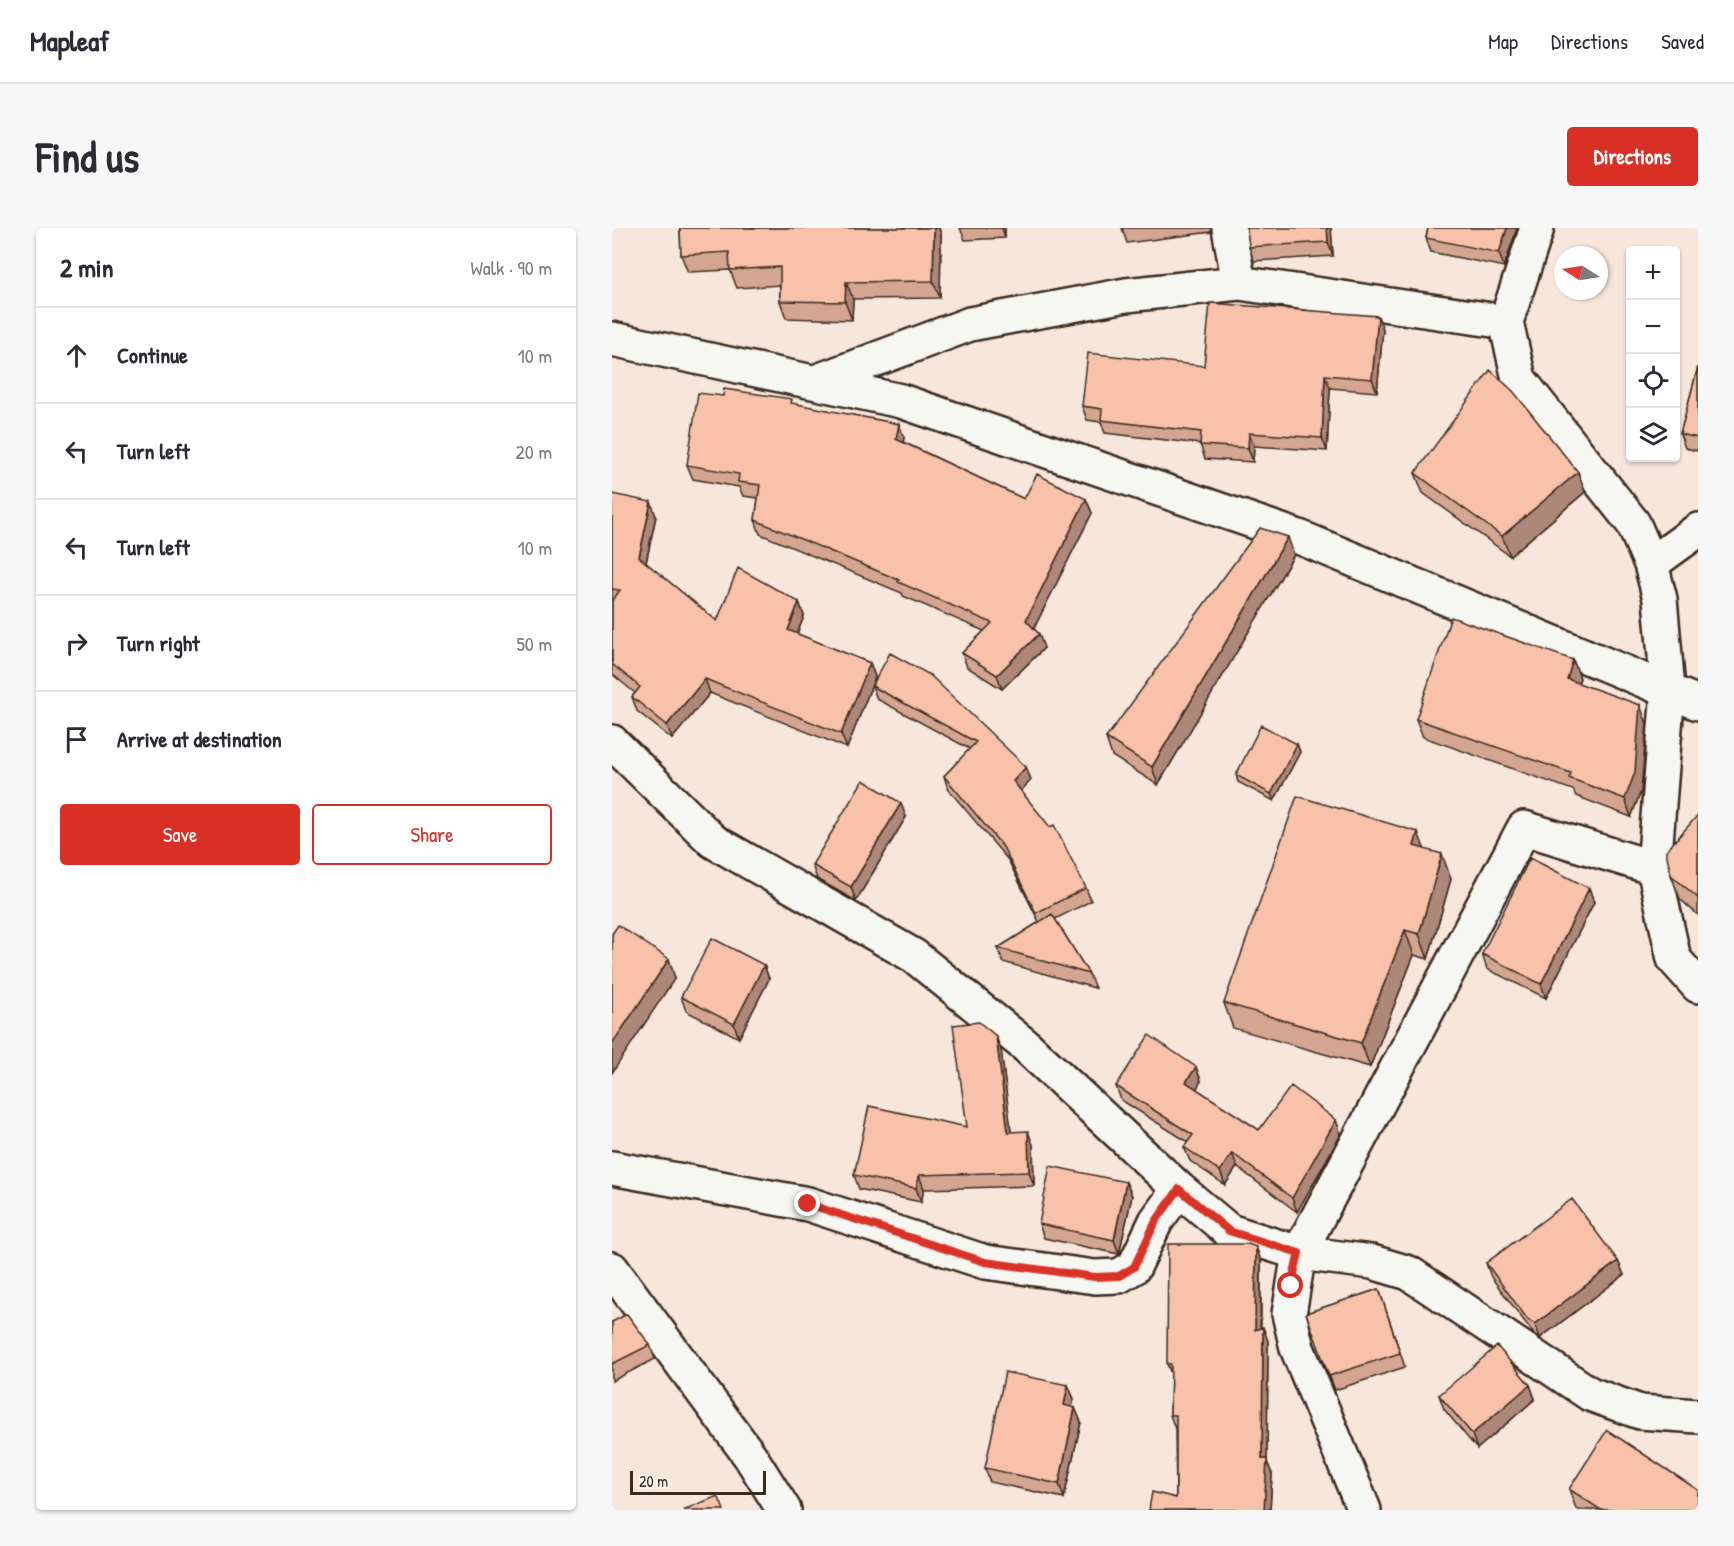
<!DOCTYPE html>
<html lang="en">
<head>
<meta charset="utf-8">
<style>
  :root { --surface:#fff; --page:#f7f7f7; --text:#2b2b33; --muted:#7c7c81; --line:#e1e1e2; --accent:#d93025 }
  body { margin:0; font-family:"Patrick Hand",sans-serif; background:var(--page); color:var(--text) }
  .controls { position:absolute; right:18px; top:18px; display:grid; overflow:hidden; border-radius:6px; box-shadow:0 2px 4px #0004 }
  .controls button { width:54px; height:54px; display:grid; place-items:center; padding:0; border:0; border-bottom:2px solid var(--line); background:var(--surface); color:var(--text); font:30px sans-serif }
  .compass { position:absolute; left:942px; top:18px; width:54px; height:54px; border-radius:50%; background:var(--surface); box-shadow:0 2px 4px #0004; rotate:282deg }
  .scale { position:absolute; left:18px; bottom:15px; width:136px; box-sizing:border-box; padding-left:6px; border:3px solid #3b2a1e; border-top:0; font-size:16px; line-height:21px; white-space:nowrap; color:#3b2a1e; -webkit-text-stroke:4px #f6f6f2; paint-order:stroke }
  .stop { position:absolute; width:18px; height:18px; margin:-14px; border:4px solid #d93025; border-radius:50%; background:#fff }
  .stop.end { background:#d93025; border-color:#fff; box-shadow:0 2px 6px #0008 }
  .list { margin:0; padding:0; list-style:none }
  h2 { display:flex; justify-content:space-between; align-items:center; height:78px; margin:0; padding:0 24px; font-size:26px }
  h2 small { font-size:20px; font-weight:400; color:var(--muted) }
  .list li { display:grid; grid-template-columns:39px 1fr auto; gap:18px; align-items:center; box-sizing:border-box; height:96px; padding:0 24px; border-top:2px solid var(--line) }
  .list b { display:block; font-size:22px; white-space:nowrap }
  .list em { font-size:20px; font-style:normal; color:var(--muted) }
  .actions { display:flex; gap:12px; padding:18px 24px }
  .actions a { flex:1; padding:14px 0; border:2px solid var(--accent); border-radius:6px; text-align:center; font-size:21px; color:var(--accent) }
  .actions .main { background:var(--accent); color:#fff }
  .icon { flex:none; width:33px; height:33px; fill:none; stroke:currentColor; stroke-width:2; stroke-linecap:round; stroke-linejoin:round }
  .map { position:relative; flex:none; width:1086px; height:1282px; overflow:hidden; border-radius:6px }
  header { display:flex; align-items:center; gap:36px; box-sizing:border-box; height:84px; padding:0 30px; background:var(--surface); border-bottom:2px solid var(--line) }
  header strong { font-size:28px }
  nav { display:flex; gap:33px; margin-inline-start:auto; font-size:21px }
  .intro { display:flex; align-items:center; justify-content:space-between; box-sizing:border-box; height:144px; padding:0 36px }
  h1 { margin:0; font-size:42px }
  .button { padding:15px 27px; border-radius:6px; background:var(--accent); color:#fff; font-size:21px; font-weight:700 }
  main { display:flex; gap:36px; padding:0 36px }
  aside { flex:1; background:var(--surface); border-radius:6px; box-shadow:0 2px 4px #0004 }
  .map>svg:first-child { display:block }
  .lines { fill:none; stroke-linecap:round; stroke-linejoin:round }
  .minor-casing { stroke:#3b2a1e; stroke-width:38 }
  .minor { stroke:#f6f6f2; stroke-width:33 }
  .wall { fill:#d4a692; stroke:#3b2a1e; stroke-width:1.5 }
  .shaded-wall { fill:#ad8777; stroke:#3b2a1e; stroke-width:1.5 }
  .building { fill:#f7c1aa; stroke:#3b2a1e; stroke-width:1.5 }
  .route { stroke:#d93025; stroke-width:8 }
</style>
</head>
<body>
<header>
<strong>Mapleaf</strong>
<nav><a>Map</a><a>Directions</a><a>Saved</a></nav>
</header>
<div class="intro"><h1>Find us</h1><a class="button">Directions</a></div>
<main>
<aside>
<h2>2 min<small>Walk · 90 m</small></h2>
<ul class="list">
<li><svg class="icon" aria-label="ahead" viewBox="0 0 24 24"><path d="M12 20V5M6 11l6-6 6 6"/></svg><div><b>Continue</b></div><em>10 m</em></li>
<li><svg class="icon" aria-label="left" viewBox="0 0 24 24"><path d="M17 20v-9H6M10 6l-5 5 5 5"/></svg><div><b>Turn left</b></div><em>20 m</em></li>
<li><svg class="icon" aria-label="left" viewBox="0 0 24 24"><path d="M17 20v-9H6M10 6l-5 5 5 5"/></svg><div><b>Turn left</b></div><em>10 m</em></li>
<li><svg class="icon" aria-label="right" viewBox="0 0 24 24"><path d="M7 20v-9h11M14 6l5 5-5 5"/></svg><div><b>Turn right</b></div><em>50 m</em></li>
<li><svg class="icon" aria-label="arrive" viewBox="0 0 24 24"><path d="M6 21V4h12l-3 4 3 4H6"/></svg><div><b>Arrive at destination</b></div></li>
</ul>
<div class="actions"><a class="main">Save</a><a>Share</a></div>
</aside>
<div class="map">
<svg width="1086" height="1282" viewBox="0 0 1086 1282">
  <rect width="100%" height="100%" fill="#f6e6dc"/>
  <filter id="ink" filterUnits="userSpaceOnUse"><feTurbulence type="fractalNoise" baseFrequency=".0167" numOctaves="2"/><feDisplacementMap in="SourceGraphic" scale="12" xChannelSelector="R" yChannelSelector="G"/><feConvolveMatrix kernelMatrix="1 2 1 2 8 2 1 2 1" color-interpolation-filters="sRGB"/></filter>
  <g filter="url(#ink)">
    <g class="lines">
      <g class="minor-casing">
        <path id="minor" d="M617,0l10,55
          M925,0l-31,94 13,57 114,144 18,41 9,35 8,91 -14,178 20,91 24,27
          M0,111l289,62 398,136 399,166
          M203,154l155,-58 156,-29 113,-12 267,39
          M1039,336l47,-34
          M0,514l101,99 201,115 112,90 153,143 50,42 70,22 73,9 37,11 181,121 50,18 58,4
          M0,940l196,36 177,58 110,15 24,-1 15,-9 22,-46 23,-32
          M0,1041l138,187 34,54
          M752,1282l-67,-162 -8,-34 10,-61 225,-425 130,40"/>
      </g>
      <use href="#minor" class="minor"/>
    </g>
    <path class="wall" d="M68,0h259l2,6 -1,64 -87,1 -1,21 -66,-2 -6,-17v-16l-43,3 -7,-18 -42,2 -7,-17z
      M348,0h45v10l-40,2z
      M510,0h89v4l-84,11z
      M719,0l2,28 -79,5 -5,-14z
      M816,0h89l-13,39 -73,-15 -5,-14z
      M771,101l-6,63 -47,-4 -3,63 -73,-5 -1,16 -48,-3 -5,-15 -95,-11 -4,-11 -14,-2 -5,-14 122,-40z
      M1086,139v84l-13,-3 -5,-14z
      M111,168l71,8 105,20 5,14 -1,4 121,57h62l6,14 -58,115 10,20 -42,41 -35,-22 -5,-14 22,-22 -81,-35 -1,-3 -142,-59 -5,-14 3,-22 -15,-2 -4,-9 -46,-8 -6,-14z
      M966,244l7,20 -75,64 -87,-63 -8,-20z
      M0,266l44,22 -10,47 71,58 82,-19 5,14 -7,18 73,29 5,14 -28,71 -137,-55 -38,46 -35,-28 -5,-14 3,-4 -23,-19z
      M682,327l-136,230 -46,-29 -6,-18z
      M961,432l7,18 -2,5 69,41 -6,67 -10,26 -55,-21 -3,-6 -150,-53 -7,-18z
      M260,458l154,81 5,13 -10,10 65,98 5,13 -36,18 34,55 6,14 -92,-26 -5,-14 41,-26 -31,-62 -60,-71 -4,-13 26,-27 -93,-50z
      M685,516l3,8 -26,49 -36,-19 -2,-7z
      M1086,587v100l-18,-16 -9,-24z
      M294,589l-50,84 -39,-22 -5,-14z
      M812,621l27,30 -23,80 -14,-4 -44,112 -137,-39 -9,-25z
      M977,660l5,14 -48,96 -59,-29 -5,-15z
      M152,737l5,14 -30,59 -53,-27 -5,-14z
      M389,822l10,82 22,13 1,41 -110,3 -3,13 -62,-13 -5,-14 113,-48z
      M584,839l5,14 -5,8 63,41 82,4 -44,78 -60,-45 -12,18 -35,-24 -6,-14 4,-5 -67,-42 -5,-14z
      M514,954l6,14 -13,58 -75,-16 -5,-14z
      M644,1019l5,14v67l7,13 -1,121 5,12 -2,36h-121l27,-12 -1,-69 -5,-14 1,-41 -4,-10z
      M1006,1033l6,14 -84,63 -6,-4 -43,-57 -5,-14z
      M767,1061l26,78 -70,23 -29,-77z
      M0,1094l38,23 5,14 -43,22z
      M456,1157l6,14 -2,8 3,1 6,14 -17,76 -74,-16 -5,-14z
      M918,1157l5,14 -58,50 -33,-40 -5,-14z
      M957,1261l129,21h-120l-2,-1z"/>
    <path class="shaded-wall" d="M322,0h5l2,6 -1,64 -7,-17z
      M390,0h3v10z
      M715,0h4l2,28 -5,-14z
      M895,0h10l-13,39 -5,-14z
      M234,54l7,17 -1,21 -7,-18z
      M766,88l5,13 -6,63 -5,-13z
      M713,147l5,13 -3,63 -5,-13z
      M287,196l5,14 -3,15 -5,-14z
      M637,205l5,13 -1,16 -5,-14z
      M966,244l7,20 -75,64 -8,-20z
      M474,271l6,14 -61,121 -5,-14z
      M39,274l5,14 -12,55 -5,-14z
      M676,309l6,18 -136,230 -6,-18z
      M187,374l5,14 -11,28 -5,-14z
      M427,406l5,14 -42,41 -5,-14z
      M961,432l7,18 -7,19 -6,-18z
      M258,435l5,14 -28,71 -6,-14z
      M93,451l5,14 -38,46 -5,-14z
      M1028,477l7,19 -6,67 -10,26 -6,-18z
      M685,516l3,8 -26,49 -3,-7z
      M414,539l5,13 -13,14 -5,-13z
      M289,575l5,14 -50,84 -5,-14z
      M806,604l9,24 -13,-10z
      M830,626l9,25 -23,80 -9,-25z
      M977,660l5,14 -48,96 -5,-14z
      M793,702l9,25 -44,112 -9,-24z
      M57,731l6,19 -63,95v-29z
      M152,737l5,14 -30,59 -5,-14z
      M384,808l5,14 12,96 -5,-14z
      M584,839l5,14 -9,15 -6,-14z
      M724,892l5,14 -44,78 -5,-14z
      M416,903l5,14 1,41 -5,-14z
      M620,925l5,14 -12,18 -5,-14z
      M307,947l5,14 -3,13 -5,-14z
      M514,954l6,14 -13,58 -5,-14z
      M644,1019l5,14 -1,83 -5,-14z
      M1006,1033l6,14 -84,63 -5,-14z
      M651,1099l5,14 -1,121 5,12 -2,36h-6l-2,-51z
      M456,1157l6,14 -5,20 -5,-14z
      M918,1157l5,14 -58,50 -5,-15z
      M463,1180l6,14 -17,76 -5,-14z"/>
    <path class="building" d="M68,0h254l-1,53 -87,1 -1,20 -65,-1v-34l-50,3 -1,-18 -48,3z
      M635,0h80l1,14 -79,5z
      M816,0h79l-8,25 -73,-15z
      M598,75l168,13 -6,63 -47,-4 -3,63 -73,-5 -1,15 -48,-3 1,-13 -100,-12 1,-11 -20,-3 6,-53 116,13z
      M1086,139v71l-18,-4z
      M878,142l23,21 65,81 -76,64 -87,-63z
      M112,161l68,10 -1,4 108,21 -3,15 128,60 13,-25 49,25 -60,121 13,14 -42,41 -35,-22 30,-30 -94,-41 1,-2 -144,-60 5,-35 -22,-3 1,-8 -52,-9 11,-72 25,3z
      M0,266l39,8 -12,55 78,64 21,-53 61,34 -11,28 82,33 -29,71 -136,-55 -38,46 -35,-28 8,-10 -28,-23v-63l8,-11 -8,-1z
      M648,300l28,9 -136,230 -46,-29z
      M839,389l122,43 -6,19 73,26 -5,67 -10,27 -56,-21 2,-5 -155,-54z
      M278,425l40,22 96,92 -13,14 37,46 4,-2 32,63 -50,25 -33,-66 -59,-71 32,-34 -104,-56z
      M649,497l36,19 -26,50 -35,-19z
      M251,552l38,23 -50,84 -39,-22z
      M685,568l121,36 -4,14 28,8 -23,80 -14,-4 -44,113 -137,-40z
      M1086,587v83l-27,-23 -5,-24z
      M918,630l59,30 -48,96 -59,-30z
      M440,686l37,60 -91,-26z
      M6,697l51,34 -57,85v-110z
      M100,710l52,27 -30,59 -53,-27z
      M367,794l17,14 12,96 20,-1 1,41 -110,3 -3,13 -62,-13 15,-69 98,21 -14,-102z
      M537,807l47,32 -10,15 73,48 32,-44 45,34 -44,78 -60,-45 -12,18 -36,-24 9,-12 -77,-49z
      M438,938l76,16 -12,58 -75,-16z
      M960,971l46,62 -83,63 -7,-4 -42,-57z
      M556,1016h80l8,3 -1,83 8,-3 -1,132h5l-3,51h-115l3,-18 24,6v-83h-6l1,-51h-4z
      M767,1061l21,64 -71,23 -23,-63z
      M15,1086l23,31 -38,19v-42z
      M885,1118l33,39 -58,49 -33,-39z
      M393,1144l63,13 -4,20 11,3 -16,76 -74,-16z
      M995,1202l91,60v20h-97l-32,-21z
      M106,1268l6,14h-41z"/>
  </g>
  <g class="lines" filter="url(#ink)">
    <path class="route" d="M196,976l177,58 110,15 24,-1 15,-9 22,-46 23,-32 50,42 70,22 -8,33"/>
  </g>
</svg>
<div class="controls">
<button>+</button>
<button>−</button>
<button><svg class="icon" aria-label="locate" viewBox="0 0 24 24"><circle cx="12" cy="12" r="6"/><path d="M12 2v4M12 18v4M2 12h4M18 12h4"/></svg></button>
<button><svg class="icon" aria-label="layers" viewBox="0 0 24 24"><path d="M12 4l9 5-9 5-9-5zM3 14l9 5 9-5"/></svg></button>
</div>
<svg class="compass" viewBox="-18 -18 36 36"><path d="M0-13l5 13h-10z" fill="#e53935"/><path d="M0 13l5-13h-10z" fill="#7c7c81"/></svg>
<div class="scale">20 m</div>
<div class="stop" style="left:679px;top:1058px"></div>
<div class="stop end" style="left:196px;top:976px"></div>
</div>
</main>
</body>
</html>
